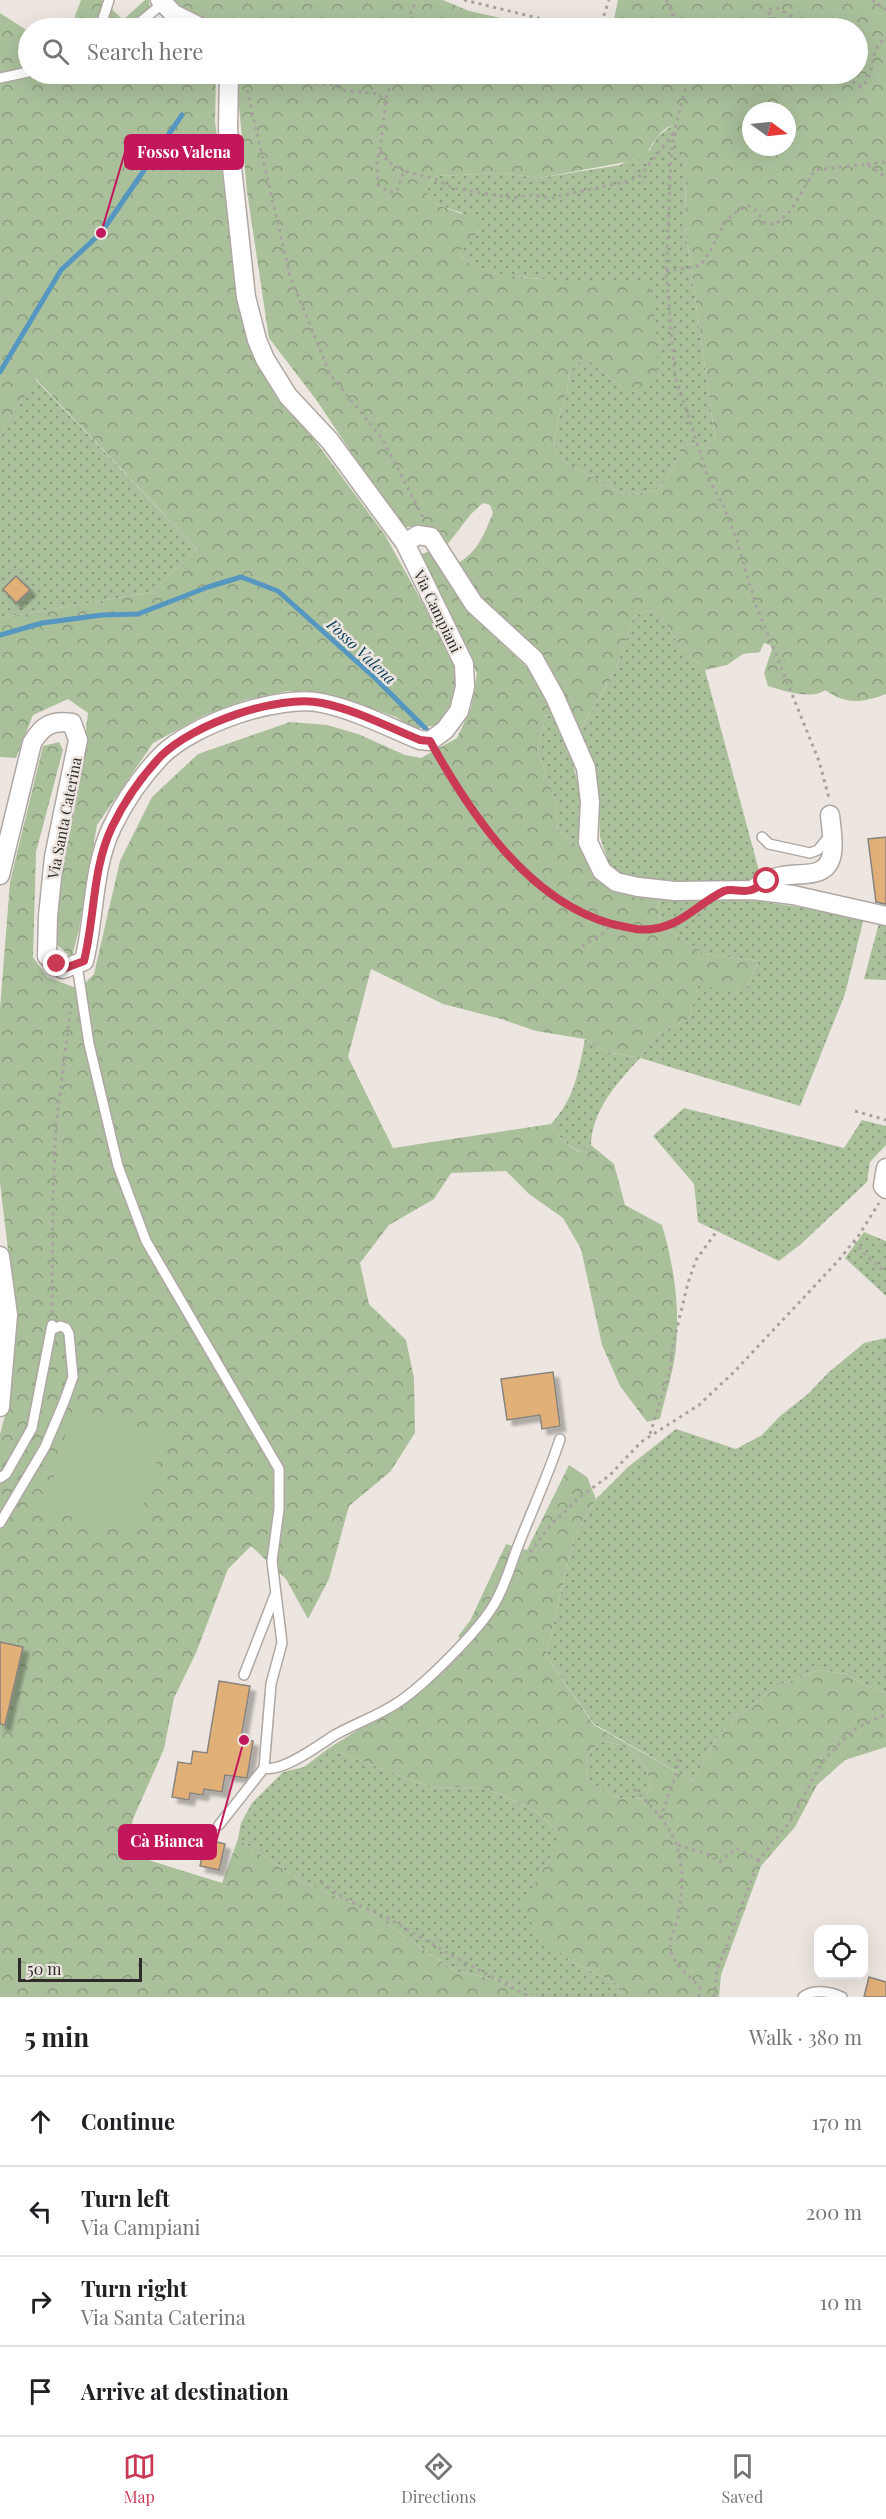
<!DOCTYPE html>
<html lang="en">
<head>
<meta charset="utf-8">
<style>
  :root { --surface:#fff; --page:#f2f2f2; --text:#202124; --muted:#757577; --line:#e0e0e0; --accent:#ca3a54 }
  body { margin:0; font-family:"Playfair Display",serif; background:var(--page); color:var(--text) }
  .controls { position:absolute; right:18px; bottom:18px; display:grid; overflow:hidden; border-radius:12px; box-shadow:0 6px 24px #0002 }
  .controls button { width:54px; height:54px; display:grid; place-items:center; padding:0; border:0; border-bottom:2px solid var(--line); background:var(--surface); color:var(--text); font:30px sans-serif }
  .compass { position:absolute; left:742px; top:102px; width:54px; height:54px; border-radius:50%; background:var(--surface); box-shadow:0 6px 24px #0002; rotate:105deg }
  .scale { position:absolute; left:18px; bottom:15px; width:124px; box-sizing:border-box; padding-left:6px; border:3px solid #2d2a28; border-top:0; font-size:16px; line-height:21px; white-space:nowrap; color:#2d2a28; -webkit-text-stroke:4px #ede6e0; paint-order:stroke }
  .stop { position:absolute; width:18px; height:18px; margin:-14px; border:4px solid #ca3a54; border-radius:50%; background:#fff }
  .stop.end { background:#ca3a54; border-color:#fff; box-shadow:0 2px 6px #0008 }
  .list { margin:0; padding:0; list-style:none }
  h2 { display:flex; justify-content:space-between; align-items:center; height:78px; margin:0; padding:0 24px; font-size:26px }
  h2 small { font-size:20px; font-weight:400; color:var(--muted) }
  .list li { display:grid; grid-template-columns:39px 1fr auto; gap:18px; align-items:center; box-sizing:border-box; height:90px; padding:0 24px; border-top:2px solid var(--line) }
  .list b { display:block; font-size:22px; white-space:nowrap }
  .list p { margin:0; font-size:20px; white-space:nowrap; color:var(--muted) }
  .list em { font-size:20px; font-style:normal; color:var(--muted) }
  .icon { flex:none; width:33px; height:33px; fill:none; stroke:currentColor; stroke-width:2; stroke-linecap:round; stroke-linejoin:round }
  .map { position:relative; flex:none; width:886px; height:1997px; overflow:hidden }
  .search { position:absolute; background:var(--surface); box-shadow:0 6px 24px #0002; left:18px; right:18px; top:18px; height:66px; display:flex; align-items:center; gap:15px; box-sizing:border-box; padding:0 21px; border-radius:33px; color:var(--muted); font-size:22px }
  .sheet { height:438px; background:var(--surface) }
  nav { display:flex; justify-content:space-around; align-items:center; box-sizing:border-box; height:84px; border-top:2px solid var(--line); background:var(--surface); font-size:16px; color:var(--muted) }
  nav a { display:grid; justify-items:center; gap:3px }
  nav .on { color:var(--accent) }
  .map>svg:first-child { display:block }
  .grass { fill:url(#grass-dots) }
  .forest { fill:url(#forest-crowns); fill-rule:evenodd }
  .pitch { fill:#aac09b }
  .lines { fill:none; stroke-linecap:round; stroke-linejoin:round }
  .stream { stroke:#5597c1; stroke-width:5 }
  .building { fill:#e1af78; stroke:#88837d; stroke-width:1.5; filter:url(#shadow) }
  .service-casing { stroke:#aea7a2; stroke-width:12 }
  .minor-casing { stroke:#aea7a2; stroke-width:21 }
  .path { stroke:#a7a29d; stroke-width:3; stroke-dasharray:3 4.5; stroke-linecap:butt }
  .service { stroke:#fff; stroke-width:9 }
  .minor { stroke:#fff; stroke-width:18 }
  .route { stroke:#ca3a54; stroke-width:8 }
  .labels { text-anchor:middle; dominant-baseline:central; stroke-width:5; stroke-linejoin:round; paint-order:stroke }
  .street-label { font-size:15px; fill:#2d2a28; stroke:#ede6e0 }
  .water-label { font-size:16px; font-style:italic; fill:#023b58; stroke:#ede6e0 }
  .leader { fill:none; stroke:#c2185b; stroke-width:2 }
  .callout-dot { fill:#c2185b; stroke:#ede6e0; stroke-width:2 }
  .callout { fill:#c2185b; stroke:#c2185b; stroke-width:2 }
  .callout-label { font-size:16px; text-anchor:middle; font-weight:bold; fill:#fff }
</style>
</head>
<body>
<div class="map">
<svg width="886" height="1997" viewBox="0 0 886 1997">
  <defs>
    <pattern id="grass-dots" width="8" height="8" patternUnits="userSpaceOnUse" patternTransform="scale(1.5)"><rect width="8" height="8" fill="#aac09b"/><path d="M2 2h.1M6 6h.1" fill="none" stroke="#8b9c7e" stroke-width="1.8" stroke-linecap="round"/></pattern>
    <pattern id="forest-crowns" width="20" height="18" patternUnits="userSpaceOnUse" patternTransform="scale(1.5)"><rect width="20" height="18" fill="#aac09b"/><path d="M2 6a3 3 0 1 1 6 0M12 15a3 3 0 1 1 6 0" fill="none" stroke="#8b9c7e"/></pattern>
    <filter id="shadow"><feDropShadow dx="5.5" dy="5.5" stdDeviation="1.5" flood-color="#0004"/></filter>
  </defs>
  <rect width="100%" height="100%" fill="#ede6e0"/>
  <path class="grass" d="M671,126l8,6 7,34 -1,60 30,212 -9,6 -22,1 -4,4 -2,9 -11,21 -12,12 -30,4 -65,-36 -6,-15 4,-24 9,-28 2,-20 16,-15 42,35 -85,-113c-24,-2 -69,-5 -83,-26l3,-40 -26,-9 -10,-10 5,-15 8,-3 62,-3 38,5 81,-13 30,-15 7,-13z
    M35,379l162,170 -45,43 -152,26v-182z
    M650,610l9,3 20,32 26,25 53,197 2,17 -124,-2 -24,-10 -12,-35 -2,-44 -19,-61 37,-63 18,-53z
    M546,715l11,2c16,42 30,85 23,130l-22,-16 -3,-31 -18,-51z
    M695,896l71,6 96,15 1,5 -18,72 -45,112 -160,-48c-23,25 -48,52 -49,87l-11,7 -17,-11 -12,-17c24,-26 27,-51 34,-85l22,13 33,6 17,-24 32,-15 9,-34 47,5 14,-29 -55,-7 -44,-31 -2,-26z
    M879,923l7,1v56l-22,-1z
    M684,1108l160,40 18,-28 24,6v19l-16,17 -3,20 -66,62 -22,17 -81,-39 -4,-38 -41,-48z
    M864,1232l22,9v55l-41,-38z
    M886,1338v355l-20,-7 -20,-12 -27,-4 -35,13 -44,30 -22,23 -25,45 -99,-57 -48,-68 28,-119 22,-38 32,-32 48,-38 60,20 26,-14 18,-19 28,-22 20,-21 36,-30z
    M603,1741c29,5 44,17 48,46l-7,11c-24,4 -39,-4 -56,-19 -5,-18 -1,-29 15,-38z
    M329,1748l100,39 56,1 51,23 22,20v14l-35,59 46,56 52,26 1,11h-86l-33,-16 -48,-10 -92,-64 -59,-24 -66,-44 3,-16 11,-20 31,-31 21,-5z"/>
  <path class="forest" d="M81,0h22l20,20 22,-20h4l1,8 -25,20h-51l1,-12z
    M173,0h270l26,11 77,17h-329l-38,-21z
    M618,0h268v694c-24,9 -39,11 -61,-4 -11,10 -42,1 -57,-4l-4,-13 8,-24 -2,-4 -6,-2 -4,9 -17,2 -16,11 -22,5 -26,-25 -20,-32 -9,-3 -16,6 -18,53 -37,63 -100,-130 -21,-39c20,-11 26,-29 35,-50l-3,-8 -7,-2 -12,11 -24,31 -10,-14 -22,-5 -13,2 -85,-127 -48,-63 -22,-146 -11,-118h622v-46h-246zM751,111h36v36h-36zM671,126l7,5 8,35 -1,60 30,212 -9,6 -22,1 -4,4 -2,9 -11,21 -12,12 -30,4 -65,-36 -6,-15 4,-24 9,-28 2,-20 16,-15 42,35 29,-11 2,-35 -9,-65c-39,-1 -169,6 -190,-28 3,-10 14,-12 20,-25l-4,-9 -39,-15 -9,-10 4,-15 8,-3 62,-3 38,5 103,-19c10,-11 15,-28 29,-33z
    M0,13l28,18v43h188l-1,48 25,180 16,59 129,174 68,123 5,34 -16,32 -27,5 -19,-12 -49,-17 -29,-6 -30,-3 -43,9 -42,16 -50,27 -56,82 -18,104 -7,28 -16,-13 4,-60 18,-94 10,-77 -20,-14 -35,16 -17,43 -16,-1v-139l152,-26 45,-43 -161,-170 -36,57z
    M433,550l47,73 50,47 27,47 -11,-2 -9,34 18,51 3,31 22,16 20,36 58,14 2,26 44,31 55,7 -14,29 -47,-4 -9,33 -32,15 -17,24 -33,-6 -22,-13 -49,-8 -35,-12 -58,-15 -72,-35 -23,88 45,91 158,-24 12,17 16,11 12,-7 23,19 11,41 37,20c12,40 19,87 13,130 -3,21 -10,42 -15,64l-13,3 -27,-36 -18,-41 -21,-96 -18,-31 -34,-24 -23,-23 -55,2 -17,26 -45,26 -29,38 9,41 37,36 8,38 1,55 -25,39 -41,34 -20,73 -21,40 -22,-40 -35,-33 -23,23 -32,84 -22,45 -10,51 -31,70 -7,34 96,30 16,-44 66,44 59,24 92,64 48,10 33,16h-536v-563l7,-26 9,-91 -16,-134v-174l10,-127 33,-136 16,-4 4,8 -27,102 -3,105 14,20 32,12 15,-15 26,-113 32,-64 46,-43 92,-32 37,3 31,9 47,21 16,3 36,-20 14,-30 6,-35 -58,-118z
    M569,1465l18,12 9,22 -22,38 -28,119 48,69 99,56 25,-45 22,-23 44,-30 35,-13 27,4 20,12 20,7v54l-41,13 -28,25 -22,42 -34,39 -40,109 -2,22h-97l-1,-11 -52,-26 -33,-28 -14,-28 36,-59v-14l-22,-20 -51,-23 -56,-1 -100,-39 93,-58 44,-43 -8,-11 12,-15 36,-77 21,6zM603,1741c29,5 44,17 48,46l-7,11c-24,4 -39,-4 -56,-19 -5,-18 -1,-29 15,-38z"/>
  <path class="pitch" d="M73,1409l91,27 -29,97 -90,-27z"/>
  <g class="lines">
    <path class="stream" d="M0,372l61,-102 40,-37 81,-118
      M0,635l42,-12 60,-8 36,-1 70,-27 33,-10 37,14 98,88 52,52"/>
  </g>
  <path class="building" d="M16,576l14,14 -14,13 -13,-14z
    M886,837v67l-10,-2 -8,-63z
    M553,1372l7,54 -18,3 -2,-14 -33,5 -6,-41z
    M0,1642l23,5 -18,78 -5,-1z
    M219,1681l31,5 -9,52 12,3 -6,37 -22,-3 -3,17 -18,-3 -1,6 -13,-2 -1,7 -17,-3 6,-35 13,2 2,-13 14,2z
    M206,1839l19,5 -6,26 -19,-4z
    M869,1977l17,5v15h-22z"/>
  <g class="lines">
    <g class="service-casing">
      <path id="service" d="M100,28l9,-28
        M133,28l29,-24
        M0,78l28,-6
        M762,837l7,7 41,9 8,-3 12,-15
        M77,965l12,79 29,122 28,75 133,228v40l-7,52 10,82 -11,41 -7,84c17,5 54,-22 69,-32 19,-11 42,-19 61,-31 27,-16 88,-77 102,-104 10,-18 15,-37 22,-55 14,-36 30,-70 42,-107
        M0,1478l6,-4 26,-46 20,-103
        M0,1523l45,-76 19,-45 9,-25 -4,-43 -3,-6 -6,-2 -9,4
        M244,1675l31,-80
        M219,1825l45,-57
        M803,1997c10,-9 28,-5 39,0"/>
    </g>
    <g class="minor-casing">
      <path id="minor" d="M160,0l14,14 28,14
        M405,543l13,-8 13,2 43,67 60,55 21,38 31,71 4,34 -2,40 14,29 14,11 22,5 37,4 77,-1 41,5 93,21
        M0,875l32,-132c10,-17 19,-23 40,-20l6,17 -24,117 -6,59 -1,40 16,13 21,-8c11,-44 8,-92 28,-134 12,-25 30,-51 49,-71 32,-32 117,-62 161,-53 34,7 66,24 98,37l10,1 15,-11 14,-19 6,-24 -1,-23 -59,-121 -75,-102 -42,-45 -23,-37 -8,-19 -11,-43 -15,-139 -3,-29 1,-55
        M752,890c9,-6 18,-12 30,-14 19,-4 46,4 50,-23 2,-12 -1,-26 -2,-38
        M886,1168l-3,18 3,3
        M0,1256l8,59 -8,92"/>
    </g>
    <path class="path" d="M464,0l115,28
      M666,0l13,28
      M872,0l14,10
      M405,28l11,-28
      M597,28l3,-1 9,-27
      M788,28l-16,-11 -5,-7 10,-2 35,20
      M279,74l28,9 29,2 6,5 37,4 6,9
      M324,74l5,11
      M392,74v11l-5,8 -7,57 -3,10 1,25 11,7 8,-1 7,-20 31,8 18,9 60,10 19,-3 19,3 77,-17 12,-5 33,-42
      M689,74l-15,59 -3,26 -5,112 9,105 33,101 16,30 12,31 20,67 63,156 10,37
      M850,74l4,9 7,4c16,-14 7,-31 21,-46h4
      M247,90l43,186 40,98 53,66 41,79
      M381,151l6,10 17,10
      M867,164l19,-2
      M666,271l33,-5c20,-20 17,-48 49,-60l7,3 10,14 11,1 15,-14 24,-40 52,-6 19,14
      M438,754c22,35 44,70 71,102 27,33 85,70 128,74 23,3 46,-10 64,-22
      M582,946l20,-12 10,-10
      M855,1111l31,9
      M854,1241l12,15 20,16
      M52,1313l1,-118 3,-69 14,-114
      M650,1434l20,-64 3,-26 15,-61 8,-23 23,-32
      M530,1552l21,-27 29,-28 30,-22 31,-33 58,-37 35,-33 104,-111 21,-26 20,-32
      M634,1789c44,41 55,68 44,127 -1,9 -7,18 -8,27 -1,19 19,31 30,45l-1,9
      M660,1818l15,-40 4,-19
      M678,1845l29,9 13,8 16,-14 23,12
      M321,1882l24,17 41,18 65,38 79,42
      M714,1997l3,-26 42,-111 32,-40 31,-58 31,-32 28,-14h5"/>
    <use href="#service" class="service"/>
    <use href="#minor" class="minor"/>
  </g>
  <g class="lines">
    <path class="route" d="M57,964l6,5 21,-8c11,-44 8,-92 28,-134 12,-25 30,-51 49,-71 32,-32 117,-62 161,-53 34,7 66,24 98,37l10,1c40,72 98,160 182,183 14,3 26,7 40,5 32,-4 46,-26 72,-38 8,-3 19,2 27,-1 5,-1 11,-6 16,-9"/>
  </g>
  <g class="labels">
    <g class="street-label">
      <text transform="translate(438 611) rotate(64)">Via Campiani</text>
      <text transform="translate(64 818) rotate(-79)">Via Santa Caterina</text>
    </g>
    <g class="water-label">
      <text transform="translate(362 651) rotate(43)">Fosso Valena</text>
    </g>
  </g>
  <path class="leader" d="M101 233L125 152M244 1740L216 1842"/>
  <g class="callout-dot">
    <circle cx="101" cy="233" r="6"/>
    <circle cx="244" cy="1740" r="6"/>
  </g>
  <g class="callout">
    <rect x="125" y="135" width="118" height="34" rx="6"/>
    <rect x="119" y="1825" width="97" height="34" rx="6"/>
  </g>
  <g class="callout-label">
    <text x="184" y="158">Fosso Valena</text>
    <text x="167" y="1847">Cà Bianca</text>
  </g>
</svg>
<div class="controls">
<button><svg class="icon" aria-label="locate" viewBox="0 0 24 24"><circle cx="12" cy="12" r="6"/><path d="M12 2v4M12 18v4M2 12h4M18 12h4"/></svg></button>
</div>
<svg class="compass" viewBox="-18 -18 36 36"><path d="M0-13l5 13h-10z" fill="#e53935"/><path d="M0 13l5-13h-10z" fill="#757577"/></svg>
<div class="scale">50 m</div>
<div class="stop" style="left:767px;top:881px"></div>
<div class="stop end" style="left:57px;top:964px"></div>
<div class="search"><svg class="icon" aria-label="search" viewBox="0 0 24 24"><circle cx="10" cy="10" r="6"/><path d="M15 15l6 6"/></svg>Search here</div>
</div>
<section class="sheet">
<h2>5 min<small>Walk · 380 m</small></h2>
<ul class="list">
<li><svg class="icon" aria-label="ahead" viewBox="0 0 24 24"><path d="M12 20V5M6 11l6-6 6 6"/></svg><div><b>Continue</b></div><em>170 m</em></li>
<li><svg class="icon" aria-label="left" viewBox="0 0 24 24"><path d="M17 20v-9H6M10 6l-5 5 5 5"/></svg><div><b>Turn left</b><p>Via Campiani</p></div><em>200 m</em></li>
<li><svg class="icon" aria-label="right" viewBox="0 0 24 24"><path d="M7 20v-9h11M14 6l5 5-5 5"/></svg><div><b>Turn right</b><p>Via Santa Caterina</p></div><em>10 m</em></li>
<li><svg class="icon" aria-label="arrive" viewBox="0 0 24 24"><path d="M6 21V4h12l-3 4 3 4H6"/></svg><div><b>Arrive at destination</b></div></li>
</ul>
</section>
<nav>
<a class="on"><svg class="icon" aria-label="map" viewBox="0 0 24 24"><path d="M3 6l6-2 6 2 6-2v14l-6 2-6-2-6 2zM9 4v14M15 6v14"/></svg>Map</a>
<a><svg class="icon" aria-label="directions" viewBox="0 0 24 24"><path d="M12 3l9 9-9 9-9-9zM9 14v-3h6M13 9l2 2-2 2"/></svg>Directions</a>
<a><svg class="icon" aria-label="saved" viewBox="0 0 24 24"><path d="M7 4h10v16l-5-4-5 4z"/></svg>Saved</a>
</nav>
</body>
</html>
